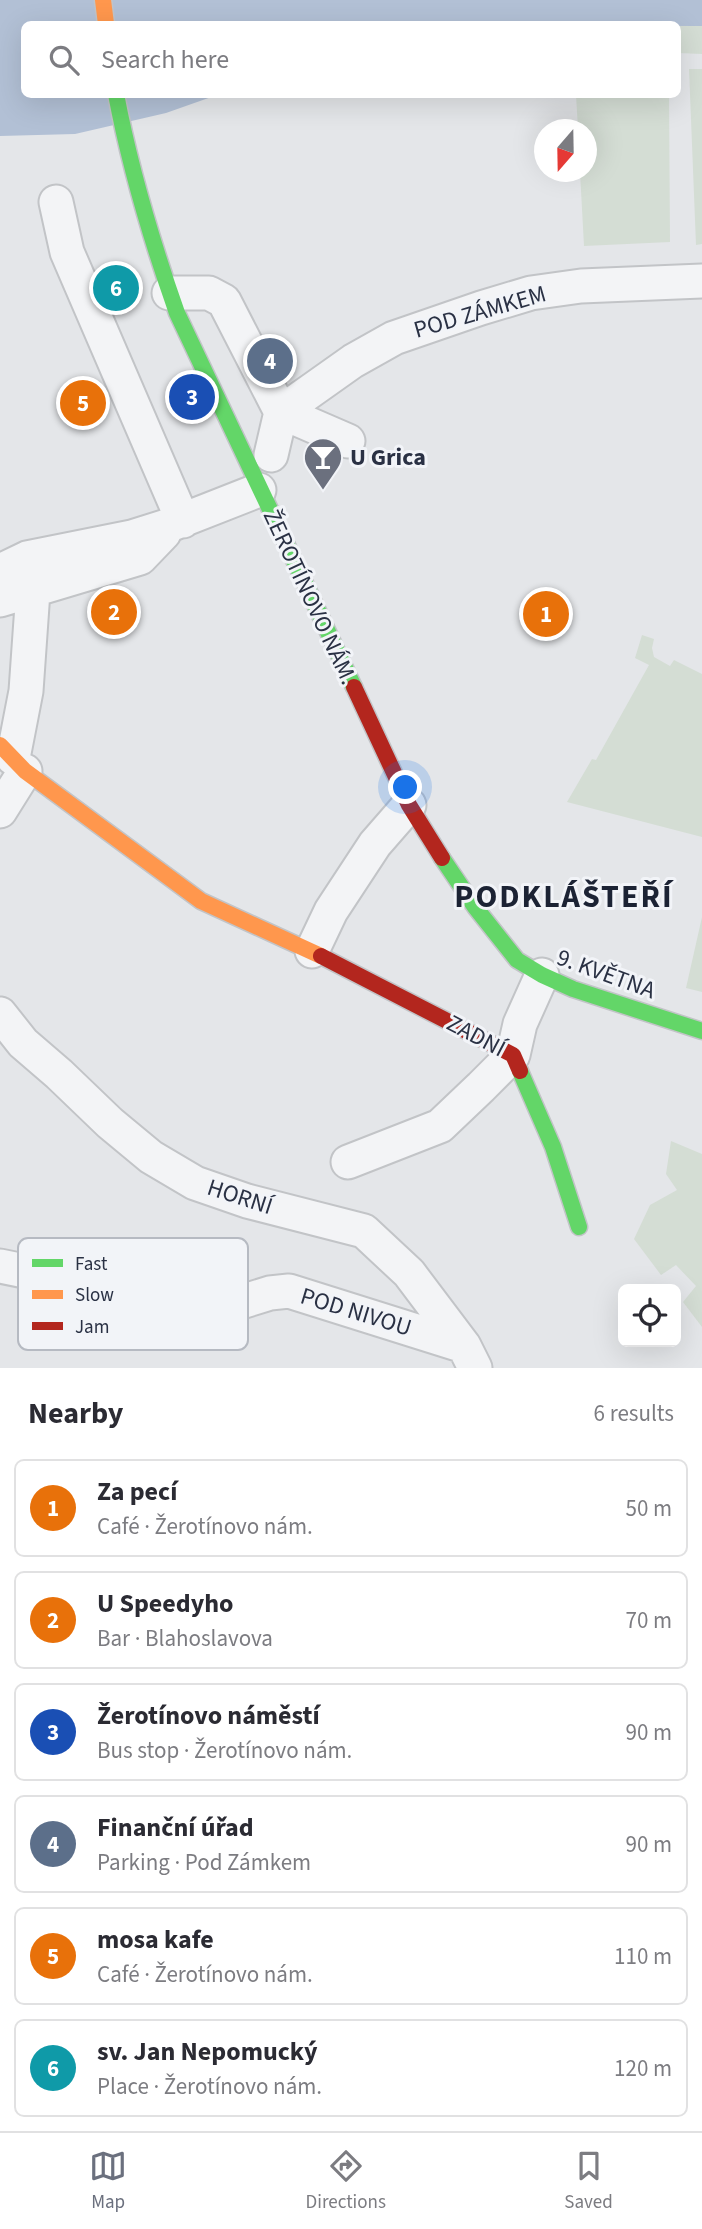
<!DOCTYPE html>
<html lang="en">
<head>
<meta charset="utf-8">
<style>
  :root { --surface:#fff; --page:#f2f2f3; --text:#2b2b33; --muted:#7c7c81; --line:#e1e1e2; --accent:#6b707e }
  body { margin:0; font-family:"Source Sans 3",sans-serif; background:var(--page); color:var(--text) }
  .controls { position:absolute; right:21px; bottom:21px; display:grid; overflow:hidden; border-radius:10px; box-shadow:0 7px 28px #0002 }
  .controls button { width:63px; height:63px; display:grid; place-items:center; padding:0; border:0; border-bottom:2px solid var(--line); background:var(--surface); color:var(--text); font:35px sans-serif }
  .compass { position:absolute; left:534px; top:119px; width:63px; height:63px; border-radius:50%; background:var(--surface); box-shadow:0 7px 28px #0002; rotate:200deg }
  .you { position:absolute; left:406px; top:788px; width:24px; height:24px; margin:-18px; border:5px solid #fff; border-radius:50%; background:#1a73e8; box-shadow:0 0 0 10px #1a73e833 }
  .badge { display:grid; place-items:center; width:46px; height:46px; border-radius:50%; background:var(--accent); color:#fff; font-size:23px; font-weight:700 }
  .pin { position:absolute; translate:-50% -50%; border:4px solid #fff; box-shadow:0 2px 7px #0006 }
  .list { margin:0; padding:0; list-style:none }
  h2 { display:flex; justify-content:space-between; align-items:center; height:91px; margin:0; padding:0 28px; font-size:30px }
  h2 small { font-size:23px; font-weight:400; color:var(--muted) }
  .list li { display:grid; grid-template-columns:46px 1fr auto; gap:21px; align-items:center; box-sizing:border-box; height:98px; margin:0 14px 14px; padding:0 14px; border:2px solid var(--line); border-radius:10px }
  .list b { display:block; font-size:26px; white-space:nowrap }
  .list p { margin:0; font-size:23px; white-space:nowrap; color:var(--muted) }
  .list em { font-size:23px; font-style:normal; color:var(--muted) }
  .icon { flex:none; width:38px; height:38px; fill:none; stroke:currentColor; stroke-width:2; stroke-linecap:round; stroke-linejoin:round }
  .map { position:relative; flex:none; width:702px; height:1368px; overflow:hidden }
  .search { position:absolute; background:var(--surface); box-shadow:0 7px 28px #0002; left:21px; right:21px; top:21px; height:77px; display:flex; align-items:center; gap:18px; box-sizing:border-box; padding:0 24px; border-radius:10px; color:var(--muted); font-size:26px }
  .sheet { height:763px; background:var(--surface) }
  nav { display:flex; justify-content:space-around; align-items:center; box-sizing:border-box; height:98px; border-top:2px solid var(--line); background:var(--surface); font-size:19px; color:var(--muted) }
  nav a { display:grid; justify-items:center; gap:4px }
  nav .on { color:var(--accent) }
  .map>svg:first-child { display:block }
  .green { fill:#d4ddd4 }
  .water { fill:#b2c0d5 }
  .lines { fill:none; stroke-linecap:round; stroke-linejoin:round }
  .street-casing { stroke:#c2c4c7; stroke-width:37 }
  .fast-casing { stroke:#c2c4c7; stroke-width:19 }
  .slow-casing { stroke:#c2c4c7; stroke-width:19 }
  .jam-casing { stroke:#c2c4c7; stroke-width:19 }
  .street { stroke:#f3f4f6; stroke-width:33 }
  .fast { stroke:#63d668; stroke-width:16 }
  .slow { stroke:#ff974d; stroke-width:16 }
  .jam { stroke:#b3261e; stroke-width:16 }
  .labels { text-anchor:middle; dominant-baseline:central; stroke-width:6; stroke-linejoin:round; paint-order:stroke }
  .street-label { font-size:24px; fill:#2a3144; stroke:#f2f4f8 }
  .poi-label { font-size:24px; font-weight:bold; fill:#2a3144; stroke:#f2f4f8; text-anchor:start }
  .district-label { font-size:32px; font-weight:bold; letter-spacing:2px; fill:#1c2334; stroke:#f2f4f8 }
  .key { fill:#f2f4f8; stroke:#b6bac2; stroke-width:2 }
  .key-label { font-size:19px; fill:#2a3144 }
</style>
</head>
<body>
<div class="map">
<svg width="702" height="1368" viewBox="0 0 702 1368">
  <rect width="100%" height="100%" fill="#e4e6e9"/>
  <path class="green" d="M678,26h24v28l-24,-1z
    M689,69h13v175l-6,1z
    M576,95h93l1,147 -86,4 -4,-74h6v-42l-8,-1z
    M642,635l12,4 -2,9 2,9 16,9 4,-6 28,14v163l-135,-35 25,-43 4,1 53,-95 -14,-7z
    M702,917v75l-16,-4z
    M671,1141l31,13v173l-19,-25 13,-16 -20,-21 -15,10 -27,-36 16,-34 27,-15 -11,-16z"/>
  <path class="water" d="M0,0h702v26l-678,-2v70l193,1 -51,18 -91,21 -75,2z"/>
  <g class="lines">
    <g class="street-casing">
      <path id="street" d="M56,202l11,50 116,269
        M169,293h40l15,8 57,111 72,-51 41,-23 87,-30 50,-15 50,-7 121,-5
        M271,455l10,-43 67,29
        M0,571l27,-13 105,-21 38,-12 89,-35
        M0,600l140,-42 24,-25
        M13,758l13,-67 7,-100
        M0,811l25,-40
        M312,951l19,-40 44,-67 34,-39
        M0,1014l23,29 36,31 51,49 41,34 44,26 52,18 117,30 45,42 55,73 11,22
        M348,1162l92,-36 41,-39 32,-32 7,-31 22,-49
        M0,1266l171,35 54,6 45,-14 19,-2 175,55"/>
    </g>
    <g class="fast-casing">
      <path id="fast" d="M116,94c14,74 36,148 61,219l177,374
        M442,858l33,49 42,53 25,15 31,14 129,42
        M520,1071l33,76 26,80"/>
    </g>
    <g class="slow-casing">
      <path id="slow" d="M103,0l3,24
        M0,745l25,26 176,130 120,55"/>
    </g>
    <g class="jam-casing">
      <path id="jam" d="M354,687l55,118 33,53
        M321,956l192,99 7,16"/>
    </g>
    <use href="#street" class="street"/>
    <use href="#fast" class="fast"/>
    <use href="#slow" class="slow"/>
    <use href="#jam" class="jam"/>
  </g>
  <defs>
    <g id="bar-pin" transform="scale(2.0125)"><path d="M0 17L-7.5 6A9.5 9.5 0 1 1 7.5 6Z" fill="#6b707e" stroke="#f2f4f8"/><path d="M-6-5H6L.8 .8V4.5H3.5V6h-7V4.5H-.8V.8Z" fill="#fff"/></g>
  </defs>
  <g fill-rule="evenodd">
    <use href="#bar-pin" x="323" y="457"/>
  </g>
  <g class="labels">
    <g class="street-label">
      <text transform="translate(480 312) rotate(-16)">POD ZÁMKEM</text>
      <text transform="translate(310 597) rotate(65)">ŽEROTÍNOVO NÁM.</text>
      <text transform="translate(606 974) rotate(20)">9. KVĚTNA</text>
      <text transform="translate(476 1036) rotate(28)">ZADNÍ</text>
      <text transform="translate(240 1197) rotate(18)">HORNÍ</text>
      <text transform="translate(356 1312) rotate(17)">POD NIVOU</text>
    </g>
    <g class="poi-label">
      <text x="350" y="457">U Grica</text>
    </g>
    <g class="district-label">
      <text x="564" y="897">PODKLÁŠTEŘÍ</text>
    </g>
  </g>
  <rect x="18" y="1238" width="230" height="112" rx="10" class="key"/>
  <rect x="32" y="1259" width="31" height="8" fill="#63d668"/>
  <rect x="32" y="1290" width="31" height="9" fill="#ff974d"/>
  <rect x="32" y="1322" width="31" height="8" fill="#b3261e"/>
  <g class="key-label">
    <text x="75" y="1270">Fast</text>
    <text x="75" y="1301">Slow</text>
    <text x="75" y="1333">Jam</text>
  </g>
</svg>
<div class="controls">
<button><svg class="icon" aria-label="locate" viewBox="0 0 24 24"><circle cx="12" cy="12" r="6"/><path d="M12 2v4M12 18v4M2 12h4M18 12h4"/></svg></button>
</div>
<svg class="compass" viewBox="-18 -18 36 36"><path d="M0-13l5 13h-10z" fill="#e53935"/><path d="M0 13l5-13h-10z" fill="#7c7c81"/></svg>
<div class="you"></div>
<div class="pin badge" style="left:546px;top:614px;background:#e8710a">1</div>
<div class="pin badge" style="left:114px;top:612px;background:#e8710a">2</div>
<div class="pin badge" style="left:192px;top:397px;background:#1a4fb4">3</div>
<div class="pin badge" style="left:270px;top:361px;background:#5c6f8a">4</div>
<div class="pin badge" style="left:83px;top:403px;background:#e8710a">5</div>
<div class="pin badge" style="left:116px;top:288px;background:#0f9aa8">6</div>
<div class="search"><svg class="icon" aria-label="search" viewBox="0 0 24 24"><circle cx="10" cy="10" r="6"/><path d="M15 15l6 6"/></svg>Search here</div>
</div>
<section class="sheet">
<h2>Nearby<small>6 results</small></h2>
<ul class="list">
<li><span class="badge" style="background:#e8710a">1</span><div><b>Za pecí</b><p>Café · Žerotínovo nám.</p></div><em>50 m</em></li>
<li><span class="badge" style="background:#e8710a">2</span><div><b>U Speedyho</b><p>Bar · Blahoslavova</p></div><em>70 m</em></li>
<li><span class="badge" style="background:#1a4fb4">3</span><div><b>Žerotínovo náměstí</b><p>Bus stop · Žerotínovo nám.</p></div><em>90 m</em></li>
<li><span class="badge" style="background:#5c6f8a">4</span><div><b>Finanční úřad</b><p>Parking · Pod Zámkem</p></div><em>90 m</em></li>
<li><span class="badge" style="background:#e8710a">5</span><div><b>mosa kafe</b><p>Café · Žerotínovo nám.</p></div><em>110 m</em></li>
<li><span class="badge" style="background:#0f9aa8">6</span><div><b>sv. Jan Nepomucký</b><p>Place · Žerotínovo nám.</p></div><em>120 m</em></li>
</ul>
</section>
<nav>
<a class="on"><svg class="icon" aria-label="map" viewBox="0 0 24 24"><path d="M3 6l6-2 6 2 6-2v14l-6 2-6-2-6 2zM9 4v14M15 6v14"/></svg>Map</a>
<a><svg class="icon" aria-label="directions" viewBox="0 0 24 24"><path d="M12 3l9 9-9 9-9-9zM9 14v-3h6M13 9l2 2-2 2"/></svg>Directions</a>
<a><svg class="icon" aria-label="saved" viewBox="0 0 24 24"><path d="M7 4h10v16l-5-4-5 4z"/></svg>Saved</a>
</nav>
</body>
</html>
